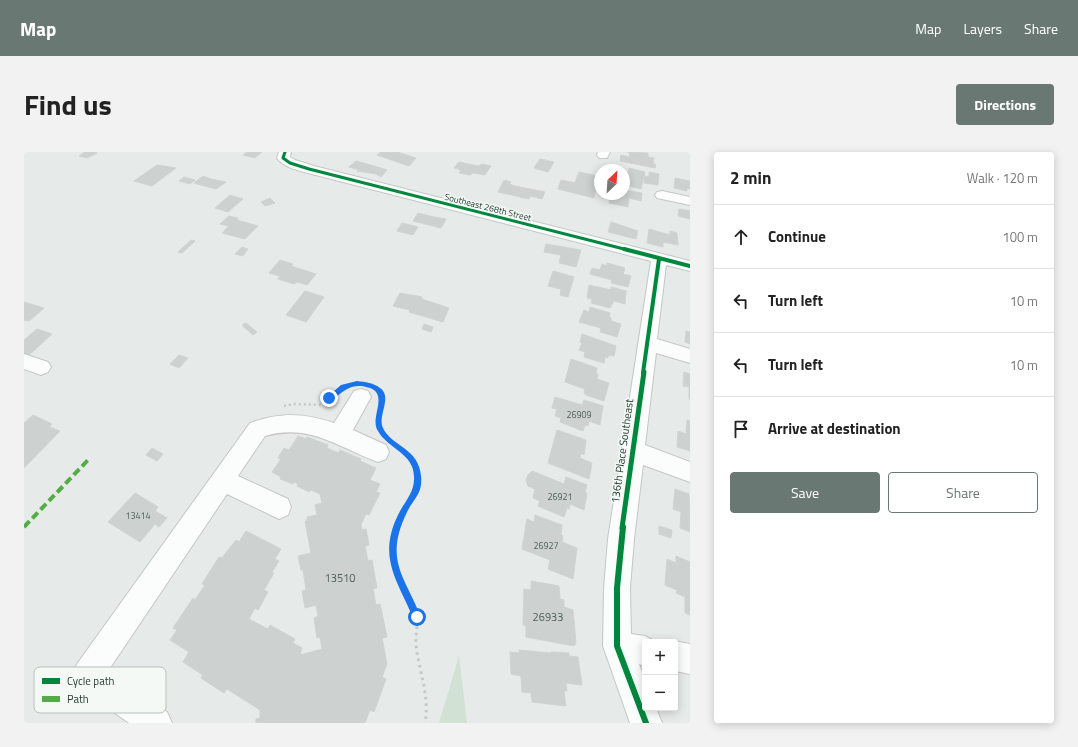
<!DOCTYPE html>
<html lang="en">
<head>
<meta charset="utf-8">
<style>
  :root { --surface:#fff; --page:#f2f2f2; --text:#222; --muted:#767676; --line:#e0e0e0; --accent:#697872 }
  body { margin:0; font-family:"Titillium Web",sans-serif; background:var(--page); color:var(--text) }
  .controls { position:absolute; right:12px; bottom:12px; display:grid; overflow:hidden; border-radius:4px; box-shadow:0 2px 10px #0003 }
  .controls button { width:36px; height:36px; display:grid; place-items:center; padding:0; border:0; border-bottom:1px solid var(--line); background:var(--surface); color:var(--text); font:20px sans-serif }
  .compass { position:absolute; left:570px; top:12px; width:36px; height:36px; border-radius:50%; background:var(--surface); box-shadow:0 2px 10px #0003; rotate:25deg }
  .stop { position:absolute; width:12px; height:12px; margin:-9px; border:3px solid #1a73e8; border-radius:50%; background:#fff }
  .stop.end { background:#1a73e8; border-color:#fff; box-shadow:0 1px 4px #0008 }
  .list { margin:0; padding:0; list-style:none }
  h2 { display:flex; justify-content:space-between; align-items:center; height:52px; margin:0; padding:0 16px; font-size:17px }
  h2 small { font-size:13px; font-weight:400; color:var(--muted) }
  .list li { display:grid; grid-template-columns:26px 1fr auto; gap:12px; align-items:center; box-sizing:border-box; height:64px; padding:0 16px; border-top:1px solid var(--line) }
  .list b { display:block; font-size:15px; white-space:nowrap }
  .list em { font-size:13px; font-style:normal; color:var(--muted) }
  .actions { display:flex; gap:8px; padding:12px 16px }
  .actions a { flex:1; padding:9px 0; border:1px solid var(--accent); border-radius:4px; text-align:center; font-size:14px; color:var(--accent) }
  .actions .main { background:var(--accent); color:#fff }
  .icon { flex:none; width:22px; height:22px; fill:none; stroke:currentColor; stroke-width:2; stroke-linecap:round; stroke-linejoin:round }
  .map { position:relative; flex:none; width:666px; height:571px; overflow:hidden; border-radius:4px }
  header { display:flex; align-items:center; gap:24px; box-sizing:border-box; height:56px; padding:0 20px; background:var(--accent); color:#fff }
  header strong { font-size:19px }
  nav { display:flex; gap:22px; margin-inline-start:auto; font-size:14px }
  .intro { display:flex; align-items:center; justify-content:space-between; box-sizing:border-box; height:96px; padding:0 24px }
  h1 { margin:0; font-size:28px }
  .button { padding:10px 18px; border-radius:4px; background:var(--accent); color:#fff; font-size:14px; font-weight:700 }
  main { display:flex; gap:24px; padding:0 24px }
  aside { flex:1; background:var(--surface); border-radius:4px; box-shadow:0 2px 10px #0003 }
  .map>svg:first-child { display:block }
  .green { fill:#d1e1d4 }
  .building { fill:#cdd1cf; stroke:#cfd3d1 }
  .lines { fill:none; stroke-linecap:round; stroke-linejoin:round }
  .minor-casing { stroke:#c3c7c5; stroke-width:2 }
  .path-far1 { stroke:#c2cac6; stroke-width:2.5; stroke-dasharray:2 3; stroke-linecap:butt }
  .path { stroke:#c2cac6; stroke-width:3; stroke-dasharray:2.5 4; stroke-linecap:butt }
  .minor { fill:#fbfcfc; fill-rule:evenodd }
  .quiet { stroke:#53ac45; stroke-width:4; stroke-dasharray:8 4; stroke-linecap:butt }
  .cycleway-far3-casing { stroke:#f4f9f6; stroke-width:4.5 }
  .cycleway-far2-casing { stroke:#f4f9f6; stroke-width:6 }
  .cycleway-far1-casing { stroke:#f4f9f6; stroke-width:8 }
  .cycleway-casing { stroke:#f4f9f6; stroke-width:9 }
  .cycleway-far3 { stroke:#00873e; stroke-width:3 }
  .cycleway-far2 { stroke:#00873e; stroke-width:4 }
  .cycleway-far1 { stroke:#00873e; stroke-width:5 }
  .cycleway { stroke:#00873e; stroke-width:6 }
  .route { fill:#1a73e8 }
  .labels { text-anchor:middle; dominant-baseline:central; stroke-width:3; stroke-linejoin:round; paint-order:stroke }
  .far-street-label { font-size:9px; fill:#253b33; stroke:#f4f9f6 }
  .number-label { font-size:9px; fill:#50615b }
  .street-label { font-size:11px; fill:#253b33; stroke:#f4f9f6 }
  .near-number-label { font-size:11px; fill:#50615b }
  .key { fill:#f4f9f6; stroke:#b6c0bc; stroke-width:1 }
  .key-label { font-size:11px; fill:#253b33 }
</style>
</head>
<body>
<header>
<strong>Map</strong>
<nav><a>Map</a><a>Layers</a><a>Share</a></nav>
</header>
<div class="intro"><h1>Find us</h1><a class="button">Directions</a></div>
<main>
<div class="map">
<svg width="666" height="571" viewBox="0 0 666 571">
  <rect width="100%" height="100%" fill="#e6eae8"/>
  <path class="green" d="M435,504l8,67h-28z"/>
  <path class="building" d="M61,0h9l3,1 -10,5 -8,-2z
    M223,0h15l-7,6 -12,-3z
    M357,0h16l19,6 -7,8 -32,-11z
    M603,0l21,1v4l6,1 -1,5 3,2 -1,3 -35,-7 1,-6 8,2 1,-4z
    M516,7l14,3 -6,10 -14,-4z
    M332,9l25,7 6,2 -6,7 -5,-3 -19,-3 2,-1 -10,-3z
    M435,10l19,4 4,-2 9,2 -6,9 -12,-2 -3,2 -11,-2 2,-3 -7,-2z
    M133,13l19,3 -24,18 -18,-5z
    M605,16l16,4 -4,17 -17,-4v-13h4z
    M555,20l19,4 -4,22 -36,-9 3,-9 15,3 -1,-1z
    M625,20l10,2 -1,11 -14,-2 1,-7 4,1z
    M179,24l8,3 15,3 -10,7 -22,-6z
    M160,25l11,3 -5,4 -11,-3z
    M651,26l15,3v8l-3,-1v3l-13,-3z
    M480,28l7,2 -2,2 6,2 30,6 -3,7 -11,-3 -2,3 -31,-7z
    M600,38l18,3 -1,8 -12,-3 -1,9 -19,-4 2,-9h13z
    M206,43l13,4 -15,13 -13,-4z
    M246,46l5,5 -10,3 -4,-4z
    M655,57l11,2v8l-12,-3z
    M394,61l16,4 12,2 -5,9 -28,-7z
    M205,64l9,2 -1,2 21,6 -13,13 -23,-6 7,-7 -9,-2z
    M587,70l27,9 -2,8 -28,-7z
    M378,71l16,4 -5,8 -16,-4z
    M625,77l21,6v-4l7,2 1,12 -15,-3v5l-16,-4z
    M167,88l4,1 -13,12 -4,-1z
    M522,92l35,6 -5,17 -17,-4 2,-8 -17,-3z
    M218,95l6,2 -5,7 -8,-2z
    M256,108l13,4 -2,2 25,8 -9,11 -10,-3 -3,2 -16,-5 2,-3 -11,-3z
    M583,111l18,5 -2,6 8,2 -3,11 -17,-4 1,-3 -22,-6 2,-6 8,2 2,-6 5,2z
    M529,119l21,6 -6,20 -8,-2 1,-6 -13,-3z
    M565,133l22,5v-3l15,4 -1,13 -11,-3 -4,7 -19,-5 1,-4 -5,-1z
    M281,139l19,6 -18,25 -20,-7z
    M376,141l22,4v2l27,9 -6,14 -34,-10 1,-2 -17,-4z
    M0,150l20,6 -15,13 -5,-1z
    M566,155l20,6 -1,4 2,1v3l10,3 -4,13 -17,-5 1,-4 -22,-6 5,-12 5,2z
    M222,171l11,9 -4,3 -11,-10z
    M400,172l9,3 -2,5 -9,-3z
    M13,177l15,5 -24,22 -4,-2v-14z
    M662,179l4,1v12l-5,-2z
    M558,182l34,12 -2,10 -6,-1v3l-3,-1 -1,6 -20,-6 1,-5 -6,-2 3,-7 -2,-1z
    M155,203l9,3 -9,10 -9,-4z
    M547,207l26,9 -1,6h2l-1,5 12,4 -5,18 -18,-6 -2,-2 1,-4 -20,-7z
    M660,220l6,2v26l-1,-1v-12l-6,-1z
    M531,245l27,8 2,-5 19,6 -3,19 -11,-4 -1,5 -3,-1 -2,6 -23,-9 1,-4 -6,-2 2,-7 -5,-1z
    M9,263l19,9 -3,3 11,4 -36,37v-45z
    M663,268l3,1v30l-13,-4 1,-16 8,3z
    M533,278l29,10 -2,15 -3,-2 -1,5 12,5 -3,16 -41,-16z
    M274,284l8,3 1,-2 21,8 -1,3 11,5 2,-3 21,9 -1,2 16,7 -6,12 10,4 -4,8 4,1 -11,22 -3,-1 -5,10 1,6 4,-1 3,16 -4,1 3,15 4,-1 5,28 -4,1 3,16 4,-1 7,33 -5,1 5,26 -5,13 4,2 -12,33 -4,-2 -5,13h-109v-4l4,-1v-8l-33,-21 -3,4 -23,-15 2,-3 -20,-13 6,-10 -19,-12 7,-10 -4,-2 20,-30 2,2 10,-15 -3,-1 17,-27 3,1 14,-18 3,2 7,-11 35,18 -6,10 4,2 -7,11 2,1 -10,17 4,2 -10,18 -3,-2 -6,11 19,10 2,-4 25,14 -2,4 9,5 -2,7 22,-6 -2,-12 -3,1 -3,-20 4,-2 -2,-11 -11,3 -3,-17 4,-1 -3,-20h-2l-3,-14 13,-3 -6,-32h2v-4l10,-2 -2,-10 7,-2 -2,-9 -9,-4 -2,2 -12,-6 1,-2 -4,-2 -1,2 -13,-5 1,-2 -9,-5 9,-13 -3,-1 6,-10 5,2z
    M128,296l11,6 -6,7 -11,-6z
    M508,319l32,13 2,-7 21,8 -2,7 2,1 -3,17 -14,-6 -1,5 -2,-1 -3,9 -26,-11 2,-5 -7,-3 2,-9 -7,-3 -2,-6 2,-5z
    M651,337l14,5 1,38 -10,-4 1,-16 -8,-3z
    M111,341l23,14 -3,4 12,7 -8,9 -4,-3 -15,18 -32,-20z
    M511,363l27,10 -1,10 2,1 -1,6 15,6 -4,31 -25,-10 2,-9 -28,-11 5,-30 7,3z
    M635,374l13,4 -1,8 -12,-4z
    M652,404l14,6v53l-5,-2v-16l-9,-4 1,-3 -12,-5 2,-26 9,4z
    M507,429l28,5 1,13 4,1v7l9,3 3,33 -2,3 -48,-9v-11l-3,-1 1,-36 7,1z
    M495,498l32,3v-1l18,1v3l9,1 4,28 -16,-2 1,8h-3l2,15 -34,-4 -1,-9 -9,-1 -1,-16 -10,-2 -1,-22 9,1z"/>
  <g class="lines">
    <g class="minor-casing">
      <path id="minor" d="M255,0h12l-1,5 5,3 19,6 376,95v10l-24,-6 -9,74 33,10v14l-34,-10 -11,92 45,17v20l-47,-17 -9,74 -4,49 1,46 14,2 11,6h-11v24l-6,-2 6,16v28h11l6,15h-32l-27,-77 1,-58 4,-49 43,-278 -347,-89c-9,-3 -21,-5 -27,-14z
        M574,0h12l-3,6h-8l-2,-3z
        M638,39l28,6v8l-33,-7 -2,-3 2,-3z
        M0,202l24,8 3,5 -3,5 -7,3 -17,-6z
        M337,237l7,2 3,6 -18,33 33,15 3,7 -3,7 -8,3c-39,-14 -68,-39 -113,-26l-27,40 50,23 3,8 -3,8 -9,4 -52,-25 -119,177 59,41 5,11h-43l-52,-37 -4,-11 4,-11 173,-241c32,-11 53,-10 84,0l20,-32z
        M651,489l15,3v30l-15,-3v-29h-2z"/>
    </g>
    <path class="path-far1" d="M352,236c12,12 1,19 2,33 0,4 3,8 4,12
      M260,254l9,-2 29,1 17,-16 7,-3
      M371,292c14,11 30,30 21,48 -2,5 -6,9 -9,13 -5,8 -8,15 -11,23"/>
    <path class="path" d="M372,375c-10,40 9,53 20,87 3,10 -1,20 0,31 3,26 14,52 9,78"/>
    <use href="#minor" class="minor"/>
    <path class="quiet" d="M0,375l64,-67"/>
    <g class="cycleway-far3-casing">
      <path id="cycleway-far3" d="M261,0l-2,6 7,5 19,6 319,81"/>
    </g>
    <g class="cycleway-far2-casing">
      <path id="cycleway-far2" d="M600,97l66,17
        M619,221l16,-114"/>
    </g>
    <g class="cycleway-far1-casing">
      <path id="cycleway-far1" d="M598,376l22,-156"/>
    </g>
    <g class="cycleway-casing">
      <path id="cycleway" d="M599,375l-6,61v58l29,77"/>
    </g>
    <use href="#cycleway-far3" class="cycleway-far3"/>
    <use href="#cycleway-far2" class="cycleway-far2"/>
    <use href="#cycleway-far1" class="cycleway-far1"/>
    <use href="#cycleway" class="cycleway"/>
  </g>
  <path class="route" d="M333,229c8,1 17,2 23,7 13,9 -3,28 3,40 8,18 36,20 38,48 2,18 -7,22 -14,36 -23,48 -3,63 14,105l-1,3 -3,1 -3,-1c-16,-39 -37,-62 -16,-105 6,-13 17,-23 16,-38 0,-24 -26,-28 -36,-46 -9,-13 11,-36 -8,-43 -25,-9 -32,14 -43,12l-1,-2 15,-13z"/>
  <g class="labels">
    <g class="far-street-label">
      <text transform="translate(464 55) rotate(14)">Southeast 268th Street</text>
    </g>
    <g class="number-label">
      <text x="555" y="262">26909</text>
      <text x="536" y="344">26921</text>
      <text x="114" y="363">13414</text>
      <text x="522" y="393">26927</text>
    </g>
    <g class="street-label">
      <text transform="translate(598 299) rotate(-82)">136th Place Southeast</text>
    </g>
    <g class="near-number-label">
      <text x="316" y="426">13510</text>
      <text x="524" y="465">26933</text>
    </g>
  </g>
  <rect x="10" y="515" width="132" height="46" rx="6" class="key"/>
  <rect x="18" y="526" width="18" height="6" fill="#00873e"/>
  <rect x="18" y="544" width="18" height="6" fill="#53ac45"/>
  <g class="key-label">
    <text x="43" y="533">Cycle path</text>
    <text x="43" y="551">Path</text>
  </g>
</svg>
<div class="controls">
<button>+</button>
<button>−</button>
</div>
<svg class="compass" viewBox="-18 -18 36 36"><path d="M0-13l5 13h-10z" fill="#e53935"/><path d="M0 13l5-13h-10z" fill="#767676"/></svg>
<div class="stop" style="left:393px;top:465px"></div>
<div class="stop end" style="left:305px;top:246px"></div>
</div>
<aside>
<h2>2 min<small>Walk · 120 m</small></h2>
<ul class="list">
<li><svg class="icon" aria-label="ahead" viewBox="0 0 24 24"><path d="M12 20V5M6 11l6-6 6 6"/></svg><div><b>Continue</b></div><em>100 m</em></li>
<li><svg class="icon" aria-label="left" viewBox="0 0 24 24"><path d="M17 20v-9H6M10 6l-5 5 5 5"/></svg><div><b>Turn left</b></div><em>10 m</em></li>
<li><svg class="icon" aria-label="left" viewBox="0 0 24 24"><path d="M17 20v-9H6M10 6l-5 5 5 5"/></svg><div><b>Turn left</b></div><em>10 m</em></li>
<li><svg class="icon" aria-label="arrive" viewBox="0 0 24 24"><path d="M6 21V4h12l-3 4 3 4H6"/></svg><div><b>Arrive at destination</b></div></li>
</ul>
<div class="actions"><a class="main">Save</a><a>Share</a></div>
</aside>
</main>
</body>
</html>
